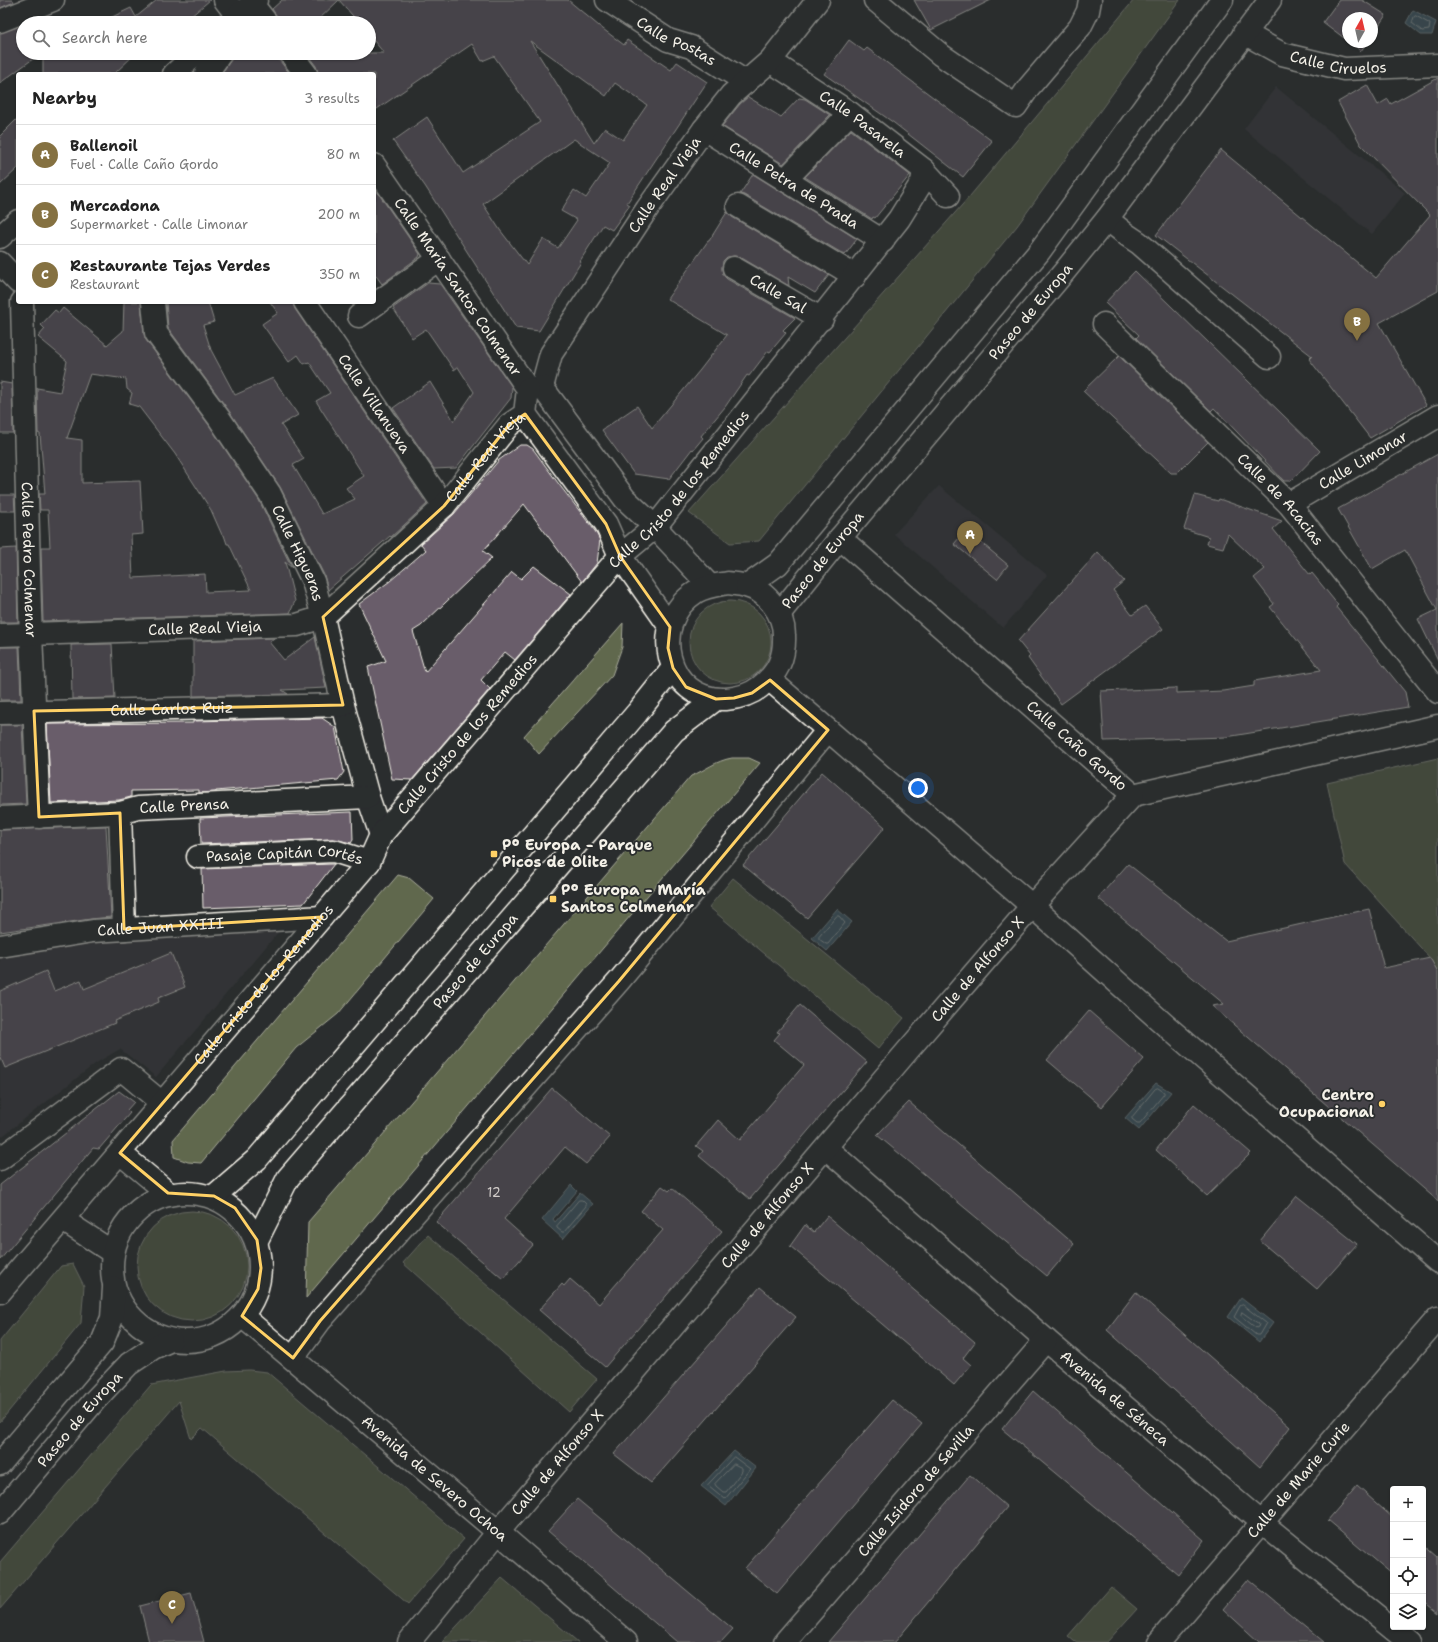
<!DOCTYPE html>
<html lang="en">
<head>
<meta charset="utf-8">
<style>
  :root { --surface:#fff; --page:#f6f6f6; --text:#222; --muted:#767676; --line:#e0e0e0; --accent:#857141 }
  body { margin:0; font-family:"Shantell Sans",sans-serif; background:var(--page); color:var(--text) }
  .controls { position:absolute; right:12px; bottom:12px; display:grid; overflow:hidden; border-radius:4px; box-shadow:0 1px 3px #0004 }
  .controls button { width:36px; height:36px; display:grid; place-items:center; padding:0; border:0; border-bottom:1px solid var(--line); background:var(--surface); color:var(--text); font:20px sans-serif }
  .compass { position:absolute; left:1342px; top:12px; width:36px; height:36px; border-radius:50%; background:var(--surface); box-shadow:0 1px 3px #0004; rotate:8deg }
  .you { position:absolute; left:918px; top:788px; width:14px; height:14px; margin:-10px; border:3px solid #fff; border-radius:50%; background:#1a73e8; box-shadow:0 0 0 6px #1a73e833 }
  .badge { display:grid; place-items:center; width:26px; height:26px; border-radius:50%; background:var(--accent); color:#fff; font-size:13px; font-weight:700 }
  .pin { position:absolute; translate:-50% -33px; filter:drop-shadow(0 1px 2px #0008) }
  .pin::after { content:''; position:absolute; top:21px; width:14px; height:12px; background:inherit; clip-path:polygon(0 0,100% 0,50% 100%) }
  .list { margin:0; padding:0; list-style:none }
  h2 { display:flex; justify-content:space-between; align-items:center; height:52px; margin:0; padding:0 16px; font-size:17px }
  h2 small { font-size:13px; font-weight:400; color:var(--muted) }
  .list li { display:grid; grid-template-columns:26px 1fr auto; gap:12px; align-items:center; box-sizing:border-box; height:60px; padding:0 16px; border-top:1px solid var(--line) }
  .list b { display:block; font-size:15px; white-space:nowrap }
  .list p { margin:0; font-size:13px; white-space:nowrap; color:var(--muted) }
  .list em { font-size:13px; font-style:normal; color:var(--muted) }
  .icon { flex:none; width:22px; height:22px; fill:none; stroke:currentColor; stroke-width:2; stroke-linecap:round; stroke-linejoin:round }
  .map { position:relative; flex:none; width:1438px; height:1642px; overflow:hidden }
  .search { position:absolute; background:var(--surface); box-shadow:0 1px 3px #0004; left:16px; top:16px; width:360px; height:44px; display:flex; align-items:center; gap:10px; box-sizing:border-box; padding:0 14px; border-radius:22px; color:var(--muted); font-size:15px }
  .panel { position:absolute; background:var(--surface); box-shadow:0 1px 3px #0004; left:16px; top:72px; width:360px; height:232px; border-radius:4px }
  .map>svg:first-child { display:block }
  .built { fill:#3d3b40 }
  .green { fill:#60684e; stroke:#aaac9b }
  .water { fill:#4a646f; stroke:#8e9c9f }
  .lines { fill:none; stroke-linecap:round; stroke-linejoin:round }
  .shore { stroke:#b0b9b8; stroke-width:1 }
  .building { fill:#695d6b; stroke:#f4f1e8; fill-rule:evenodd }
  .minor-casing { stroke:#f4f1e8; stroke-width:25 }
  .major-casing { stroke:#f4f1e8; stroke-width:25 }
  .minor { stroke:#2a2d2e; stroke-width:22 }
  .major { stroke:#2a2d2e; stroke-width:22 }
  .marked { fill:none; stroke:#ffd166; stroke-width:3; stroke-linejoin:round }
  .poi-dot { fill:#ffd166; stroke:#2a2d2e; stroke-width:1.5 }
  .labels { text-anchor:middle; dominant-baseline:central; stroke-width:3.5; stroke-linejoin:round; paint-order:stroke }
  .number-label { font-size:13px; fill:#d1ccc9 }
  .street-label { font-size:15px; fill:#f4f1e8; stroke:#2a2d2e }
  .poi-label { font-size:15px; font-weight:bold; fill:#f4f1e8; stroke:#2a2d2e; text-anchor:start }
</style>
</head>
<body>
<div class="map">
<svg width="1438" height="1642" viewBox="0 0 1438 1642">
  <rect width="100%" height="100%" fill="#2a2d2e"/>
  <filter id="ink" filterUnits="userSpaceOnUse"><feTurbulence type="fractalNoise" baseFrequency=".025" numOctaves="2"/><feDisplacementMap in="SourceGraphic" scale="8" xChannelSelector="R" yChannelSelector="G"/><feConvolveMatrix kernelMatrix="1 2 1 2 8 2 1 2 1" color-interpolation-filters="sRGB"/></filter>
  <g filter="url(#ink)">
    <path class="built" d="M1276,87l129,106 -33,41 -128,-105z
      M939,486l108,89 -44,53 -109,-94z
      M280,930l-124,147 -36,-28 -24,14 -96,75v-182l120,-17z"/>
    <path class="green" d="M1134,0h46l-163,226 -258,315 -29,2 -41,-30 281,-317z
      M689 642a41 41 0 1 1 82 0a41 41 0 1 1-82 0Z
      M623,623l-1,24 -10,28 -73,79 -15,-18z
      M732,758h17l11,5 -454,535 2,-76 383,-446c15,-6 24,-15 41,-18z
      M1438,758v214l-8,-14 -85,-94 -18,-81z
      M398,875l11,3 25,21 -96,115 -42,34 -95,115 -13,-1 -14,-5 -1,-17z
      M733,878l171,140 -26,31 -169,-142z
      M137 1266a55 55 0 1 1 110 0a55 55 0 1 1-110 0Z
      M428,1235l169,144 -28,33 -166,-149z
      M73,1264l11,22 -3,37 -81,99v-81l61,-75z
      M249,1370l18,2 197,167 -56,65 -206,-176 -11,11 -12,-38 -179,208v-47l151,-177 75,-14z
      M502,1578l76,64h-136z
      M1111,1587l26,22 -30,33h-32l-7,-6z"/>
    <path class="water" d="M1413,10l23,12 -4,13h-11l-15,-12z
      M837,909l15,13 -25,29 -15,-13z
      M1156,1083l15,9 -32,38 -14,-12z
      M571,1185l6,6 -24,28 2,3 25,-29 13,11 -30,35 -21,-19z
      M1241,1298l32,25 -14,19 -31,-25z
      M734,1451l22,17 -30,38 -25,-20z"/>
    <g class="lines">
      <path class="shore" d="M1416,16l14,8 -1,6 -7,1 -10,-8 2,-6z
        M837,916h2l6,7 -17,21h-2l-7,-5v-2z
        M1158,1088l6,4v2l-24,29h-3l-5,-4v-2l23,-28z
        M579,1200h3l4,4v2l-22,26h-2l-5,-4v-2z
        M1243,1305l23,18 -7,12h-3l-22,-18 6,-11z
        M1242,1312l17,12 -1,3 -2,1 -15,-12z
        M734,1457l16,12 -25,30 -17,-14z
        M734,1464l8,4v3l-16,21h-3l-7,-6 -1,-2z"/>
    </g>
    <path class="building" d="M0,0h13l1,2 -14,6z
      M157,0h53l-27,23h-71l-2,-5 21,-10 5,9z
      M282,0h286l31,26 25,19 3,-5 44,30 6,-8 30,20 -80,121 3,2 -18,25 -9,-5 -23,36 1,1 -42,69 -23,-3 -91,-142 -32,-45 34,-24 36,56 77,-51 -46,-66 -12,5 -10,-17 -98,67v-37h-56l-2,-8 -10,-13h78l-15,-18v-12h-10l-20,-23 -24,23h-34l-9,-14zM530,41l76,55 9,-13 32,22 -24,35 -18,-12 -11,15zM574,139l36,24 -24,35 -12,-8 -13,21 16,9 -19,28 -15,-9 -16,26 -27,-35 -17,-26z
      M914,0h77l-60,30z
      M1339,0h23l24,15 -14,20v-17h-24v23l-25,-19z
      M23,25v28h18l-41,30v-50z
      M849,40l15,11 3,-3 125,93 -29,36 -69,-54 -70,-49z
      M1350,42h17l-6,9z
      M43,53h93l-22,21h-71z
      M236,53h42l2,8 10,13h-69z
      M1438,78v213l-59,32 47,82 -56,33 -61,-79 3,-3 -156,-121 65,-85 155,128 54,-63 -69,-70 -23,-43 29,-17 11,20 10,-6 3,5z
      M748,97l33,20 18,-19 6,1 25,16 -47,49 -61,-38 18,-22z
      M18,118v50l-18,17v-49z
      M851,130l59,45 -35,43 -2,-1 -1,2 -67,-42z
      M753,174l104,65 -12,16 -101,-60 -4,-1z
      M374,187l46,67 -1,3 -37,27 -8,-11z
      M727,212l5,5 97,58 -14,18 -27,-16 1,9 -49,-29 -6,-1 -7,1 -4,4 -1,7 1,7 4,4 68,39 -12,12 3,3 -16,19 -2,-1 -19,25 -2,-1 -22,32 -24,29 2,2 -10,12 -1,-1 -23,30 -35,-5 -32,-44 35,-24 15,22 48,-58 27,-35 -60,-36 41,-58h1z
      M1135,271l185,180 -29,30h-7l-70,-73 -3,3 -75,-73 3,-3 -34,-32z
      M428,283l12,1 72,103 -1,11 -55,70 -22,1 -41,-61 37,-26 24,39 20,-29 -16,-25 -4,3 -28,-41 -14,9 -19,-30z
      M124,302h17l3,32 2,6 63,85 50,75 33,68 -7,-6 10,39 -5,12 -247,8 -2,-74h9l-2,-37h-8l-1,-16h6l-5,-60 -2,-1 -1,-45 23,4 7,-31 -29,-24 7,-8 -4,-4 14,-15 4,3 4,-5 44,37 16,-14zM90,374l36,5 1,10 5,4 -3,11 10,3 36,47 36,56 11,25h2l3,9h2l22,46 -45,2 -1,-18 -72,4 -2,-43 12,-1 -3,-53 -58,2v-43l-15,-2z
      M166,302h42l6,20 -11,3 8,25 24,45 38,-17 25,37 -17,10 23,34 -11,6 29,49 33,-15 -9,-11 18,-12 -48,-75 14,-8 -11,-16 -10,-15 -5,2 -6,-9 -9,7 -27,-38 16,-11 -8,-11h23l2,7 132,195 -36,33 -1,-1 -62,54 -4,-15 -44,-88 -51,-76 -61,-83z
      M1119,356l89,86 -31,31h-6l-88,-82z
      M0,382l12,2 1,49h-13z
      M520,445h7l6,4 28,38 34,44 5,9 -3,23 -15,19 -58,-78 -41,47 9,7 -71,68 -8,5 12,41 87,-100 9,7 13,-13 37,28 -56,66 -10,-8 -24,28 9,9 -78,91 -20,-1 -24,-112 18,-6 -27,-57 31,-23 36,-31 -5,-6 33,-30 45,-54z
      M1438,454v206l-20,-41 19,-9 -32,-60 -33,19 -34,-60z
      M0,495h14l1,16h-15z
      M1195,495l23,6 1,-2 63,22 -9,8 37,46 2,-2 26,32 -2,2 69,85 3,15 -182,30 -122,4 -3,-50 75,-3v5l47,-2 31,-5v-5l67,-11 -51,-63 4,-3 -20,-26 11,-9 -37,-35 -5,14 -16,-4 2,-7 -25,-8z
      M966,530l42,35 -11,14 -43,-35z
      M16,548l2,74h-18v-73z
      M1098,552l26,29 -11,9 19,25 13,-9 18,23 -102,75 -33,-46 2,-2 -12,-15z
      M315,637l11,51 -44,2 6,4 -95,2v-55l81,-3 -5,4 15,18z
      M112,644l3,54 -43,1 -1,-54z
      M0,647h19l2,53h-21z
      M322,718l13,9 9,45 -6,8 -122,11v1l-17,1v-3l-68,1v6l-12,3 -68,3 -4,-79 146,-1v-2z
      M0,725h22l4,79 -26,1z
      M822,772l63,55 -78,91 -64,-53z
      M352,812l1,28 -2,3 -18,-4 -132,5 -1,-26z
      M106,826l5,91 -20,2 -91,13v-102z
      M332,864h2l-31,40 -100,4 -1,-39z
      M1128,864l98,77 143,-32 15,59 46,-10 8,14v229l-226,-195 12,-2 -126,-106z
      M171,953l14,34 -27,11 1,4 -45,19 1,2 -110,45 -5,-12v-65l46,-20 8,20 27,-11 3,9z
      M800,1005l67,57 -117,137 -51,-43 4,-5 -7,-5 22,-26 22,20 64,-75 -30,-25 6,-7 -3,-1z
      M1089,1011l55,48 -42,48 -55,-47z
      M552,1088l58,49 -24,27 -21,-17 -61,72 29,26 -30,34 -67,-57z
      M119,1091l15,11 -7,8 3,3 -31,36 -6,-1 -93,112v-75z
      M909,1102l165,142 -27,32 -170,-141z
      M1194,1104l57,49 -44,43 -51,-46z
      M662,1186l7,5 3,-3 50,43 -117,136 -66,-57 23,-26 2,2 6,-7 29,25 64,-74 -22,-19z
      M1297,1196l60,48 -40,45 -57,-48z
      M827,1216l148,126 -12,16 8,7 -17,20 -164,-139 15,-21 9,7z
      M760,1287l36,30 -145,166 -37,-29z
      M1136,1292l154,135 -30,40 -153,-137z
      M1033,1391l171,149 -26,35 -176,-146z
      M892,1400l30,24 -145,170 -32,-26z
      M970,1475l37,32 -112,135h-67z
      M1357,1486l36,32v57l-65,-55z
      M577,1499l156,130 -12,13h-44l-129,-111z
      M1423,1544l15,13v56l-15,-12z
      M1248,1579l76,63h-65l-36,-33z
      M191,1593l13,49h-55l-9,-36z"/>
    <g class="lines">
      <g class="minor-casing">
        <g id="minor">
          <path d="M225,0l13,17"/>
          <path id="s1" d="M607,0l61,40 23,7 55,35"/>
          <path d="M875,0l66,55 75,51 13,-19 51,-60 8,-16 2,-11"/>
          <path d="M252,4l15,19"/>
          <path d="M0,21l53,-21"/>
          <path d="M230,23l26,-23"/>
          <path id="s2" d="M1244,33l38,21 62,15 94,-4"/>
          <path d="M290,53l16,21"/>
          <path id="s3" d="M770,61l80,52 74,57 24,26"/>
          <path d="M174,74l23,-21"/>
          <path d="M206,74l15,-21"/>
          <path id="s4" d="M704,129l179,112"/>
          <path id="s5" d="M374,165l154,224"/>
          <path d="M785,180l65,-67"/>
          <path d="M738,206l117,70"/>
          <path d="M1107,219l20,16 12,8 130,114"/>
          <path d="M0,237l18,-16"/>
          <path d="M0,263l18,19"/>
          <path id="s6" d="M734,268l88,51"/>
          <path id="s7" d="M22,302l8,309 9,206"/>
          <path id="s8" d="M153,302l3,31 63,85 51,76 43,87 10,36 20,88 25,92 13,38"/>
          <path id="s9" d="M305,302l139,204"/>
          <path d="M359,316l80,-57"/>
          <path id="s10" d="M1104,324l185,180 149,188"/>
          <path id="s11" d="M542,387l9,-33 96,-145 57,-80 27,-34 39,-34 48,-61"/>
          <path d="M542,387l83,112 30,28 55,59"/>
          <path d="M525,414l81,110 14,32 50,71"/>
          <path id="s12" d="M1289,504l149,-88"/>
          <path id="s13" d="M840,538l293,257"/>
          <path id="s14" d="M0,635l297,-10 26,-8 121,-111 65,-81 16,-11 3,-25"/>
          <path d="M770,680l262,226 132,118 274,238"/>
          <path id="s15" d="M0,713l343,-8"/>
          <path d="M1133,795l305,-69"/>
          <path d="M120,813l4,116"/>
          <path id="s16" d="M0,818l120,-5 18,-5 230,-11"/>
          <path id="s17" d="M198,857l136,-6 35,11"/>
          <path id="s18" d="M0,946l93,-15 229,-14"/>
          <path id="s19" d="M826,1148l220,192 216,183 147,119"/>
          <path d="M120,1153l48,40"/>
          <path d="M0,1159l121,-90 41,34"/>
          <path d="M63,1220l49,32"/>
          <path id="s20" d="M0,1292l369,-430 12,-27 239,-279 35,-29 244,-308 23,-37 2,-12"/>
          <path id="s21" d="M242,1316l256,216 128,110"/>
          <path d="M293,1358l27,-37 299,-340 209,-251"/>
          <path id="s22" d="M409,1642l89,-110 411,-483 123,-143 101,-111"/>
          <path id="s23" d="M785,1642l261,-302"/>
          <path id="s24" d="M1159,1642l279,-324"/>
        </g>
      </g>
      <g class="major-casing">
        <g id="major">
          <path d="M728,583c6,1 12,1 18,3 21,5 38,28 38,49 1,23 -6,38 -24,52 -10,8 -22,11 -34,12 -61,3 -78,-77 -30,-107 10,-6 21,-7 32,-9z"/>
          <path d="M747,586l31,-22 261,-312 183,-252"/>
          <path id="s25" d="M780,613l60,-75 224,-266 43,-53 163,-219"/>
          <circle cx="186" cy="1267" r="74"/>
          <path d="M214,1196l43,-37 380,-446 36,-45"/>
          <path id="s26" d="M257,1240l31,-62 386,-447 42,-32"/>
          <path d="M0,1464l102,-121 10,-25 2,-30"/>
          <path id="s27" d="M0,1513l95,-113 34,-36 24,-16 18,-8"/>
        </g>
      </g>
      <use href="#minor" class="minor"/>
      <use href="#major" class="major"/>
    </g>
  </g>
  <path d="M0 0H1438V1642H0ZM525,414l81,110 14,32 50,71 -2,21 5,20 13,19 30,12 18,-1 18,-5 18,-13 58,50 -209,251 -299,340 -27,37 -51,-42 16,-27 3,-21 -4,-28 -22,-32 -21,-12 -46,-3 -48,-40 202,-236 -198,12 -4,-116 -81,4 -5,-106 309,-6 -20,-88 121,-111 65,-81z" fill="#2a2d2e" fill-opacity=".55" fill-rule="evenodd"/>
  <path class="marked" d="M525,414l81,110 14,32 50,71 -2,21 5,20 13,19 30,12 18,-1 18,-5 18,-13 58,50 -209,251 -299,340 -27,37 -51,-42 16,-27 3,-21 -4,-28 -22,-32 -21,-12 -46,-3 -48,-40 202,-236 -198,12 -4,-116 -81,4 -5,-106 309,-6 -20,-88 121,-111 65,-81z"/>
  <g class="poi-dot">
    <rect x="490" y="850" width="8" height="8" rx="2"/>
    <rect x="549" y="895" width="8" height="8" rx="2"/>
    <circle cx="1382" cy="1104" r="4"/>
  </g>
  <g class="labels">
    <g class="number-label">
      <text x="494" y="1192">12</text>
    </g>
    <g class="street-label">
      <text stroke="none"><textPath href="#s1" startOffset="81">Calle Postas</textPath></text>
      <text stroke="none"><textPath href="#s2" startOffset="101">Calle Ciruelos</textPath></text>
      <text stroke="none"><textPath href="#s3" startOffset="112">Calle Pasarela</textPath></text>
      <text stroke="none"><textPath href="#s4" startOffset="106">Calle Petra de Prada</textPath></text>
      <text stroke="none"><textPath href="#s11" startOffset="238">Calle Real Vieja</textPath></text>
      <text stroke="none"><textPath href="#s5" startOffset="148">Calle María Santos Colmenar</textPath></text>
      <text stroke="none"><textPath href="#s6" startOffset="51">Calle Sal</textPath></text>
      <text stroke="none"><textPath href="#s25" startOffset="392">Paseo de Europa</textPath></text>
      <text stroke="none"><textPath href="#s9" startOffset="123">Calle Villanueva</textPath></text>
      <text stroke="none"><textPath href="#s14" startOffset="553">Calle Real Vieja</textPath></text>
      <text stroke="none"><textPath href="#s12" startOffset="86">Calle Limonar</textPath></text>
      <text stroke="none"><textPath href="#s20" startOffset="1053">Calle Cristo de los Remedios</textPath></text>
      <text stroke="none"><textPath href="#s10" startOffset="249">Calle de Acacias</textPath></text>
      <text stroke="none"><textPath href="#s8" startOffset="294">Calle Higueras</textPath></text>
      <text stroke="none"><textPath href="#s7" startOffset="258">Calle Pedro Colmenar</textPath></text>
      <text stroke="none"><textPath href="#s25" startOffset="68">Paseo de Europa</textPath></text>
      <text stroke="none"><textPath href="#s14" startOffset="205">Calle Real Vieja</textPath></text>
      <text stroke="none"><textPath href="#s15" startOffset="172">Calle Carlos Ruiz</textPath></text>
      <text stroke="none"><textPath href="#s20" startOffset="729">Calle Cristo de los Remedios</textPath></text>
      <text stroke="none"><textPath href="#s13" startOffset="315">Calle Caño Gordo</textPath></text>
      <text stroke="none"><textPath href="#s16" startOffset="185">Calle Prensa</textPath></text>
      <text stroke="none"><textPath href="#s17" startOffset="87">Pasaje Capitán Cortés</textPath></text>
      <text stroke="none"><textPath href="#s18" startOffset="162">Calle Juan XXIII</textPath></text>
      <text stroke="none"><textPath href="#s26" startOffset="356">Paseo de Europa</textPath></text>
      <text stroke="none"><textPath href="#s22" startOffset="881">Calle de Alfonso X</textPath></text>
      <text stroke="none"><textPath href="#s20" startOffset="405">Calle Cristo de los Remedios</textPath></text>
      <text stroke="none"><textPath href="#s22" startOffset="557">Calle de Alfonso X</textPath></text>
      <text stroke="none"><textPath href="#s19" startOffset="382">Avenida de Séneca</textPath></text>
      <text stroke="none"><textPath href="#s27" startOffset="123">Paseo de Europa</textPath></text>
      <text stroke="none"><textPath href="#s22" startOffset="233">Calle de Alfonso X</textPath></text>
      <text stroke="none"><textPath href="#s21" startOffset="252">Avenida de Severo Ochoa</textPath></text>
      <text stroke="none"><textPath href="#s24" startOffset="214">Calle de Marie Curie</textPath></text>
      <text stroke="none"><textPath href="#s23" startOffset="200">Calle Isidoro de Sevilla</textPath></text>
    </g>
    <g class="poi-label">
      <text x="502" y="845">Pº Europa - Parque<tspan x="502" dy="17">Picos de Olite</tspan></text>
      <text x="561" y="890">Pº Europa - María<tspan x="561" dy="17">Santos Colmenar</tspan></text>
      <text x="1374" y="1095" text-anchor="end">Centro<tspan x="1374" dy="17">Ocupacional</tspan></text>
    </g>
  </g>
</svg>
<div class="controls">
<button>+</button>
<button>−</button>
<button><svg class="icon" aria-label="locate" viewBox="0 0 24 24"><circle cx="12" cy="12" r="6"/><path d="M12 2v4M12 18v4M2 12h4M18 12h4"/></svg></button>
<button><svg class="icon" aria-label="layers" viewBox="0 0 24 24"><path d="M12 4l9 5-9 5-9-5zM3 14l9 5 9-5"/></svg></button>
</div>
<svg class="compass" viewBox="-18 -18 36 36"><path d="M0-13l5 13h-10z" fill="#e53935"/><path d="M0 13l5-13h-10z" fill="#767676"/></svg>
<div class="you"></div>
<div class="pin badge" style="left:970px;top:554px">A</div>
<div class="pin badge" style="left:1357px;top:341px">B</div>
<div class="pin badge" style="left:172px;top:1624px">C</div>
<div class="search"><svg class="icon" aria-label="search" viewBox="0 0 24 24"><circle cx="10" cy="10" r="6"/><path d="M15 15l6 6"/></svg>Search here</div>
<section class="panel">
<h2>Nearby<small>3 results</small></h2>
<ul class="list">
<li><span class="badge">A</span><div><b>Ballenoil</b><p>Fuel · Calle Caño Gordo</p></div><em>80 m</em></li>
<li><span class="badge">B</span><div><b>Mercadona</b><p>Supermarket · Calle Limonar</p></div><em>200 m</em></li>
<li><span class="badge">C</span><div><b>Restaurante Tejas Verdes</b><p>Restaurant</p></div><em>350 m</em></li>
</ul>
</section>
</div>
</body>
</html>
